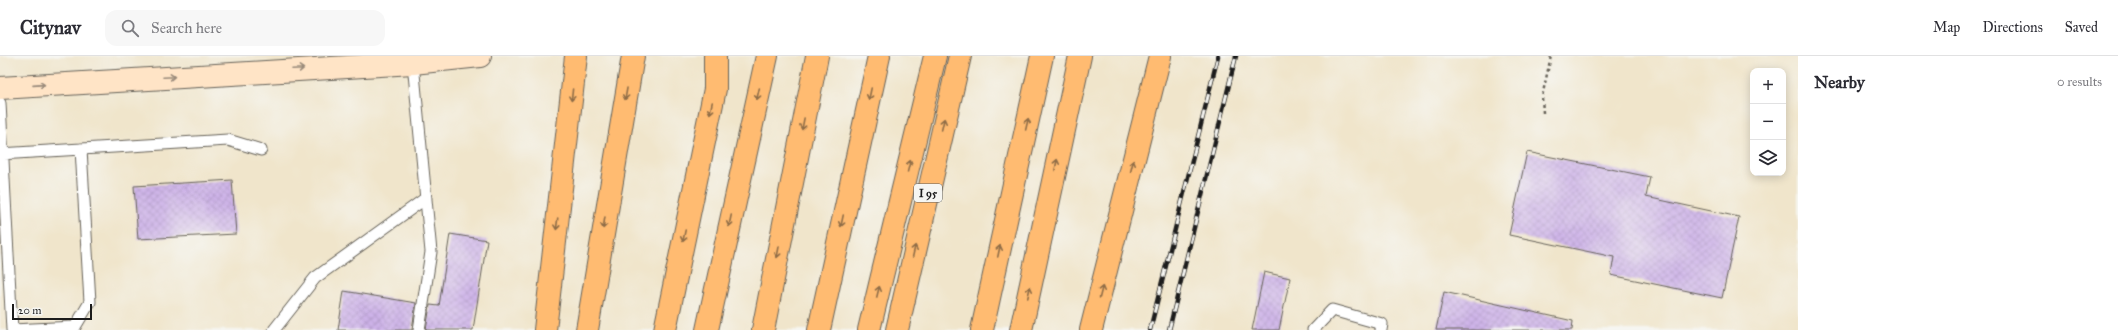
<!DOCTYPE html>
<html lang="en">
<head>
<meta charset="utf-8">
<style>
  :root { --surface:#fff; --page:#f7f7f7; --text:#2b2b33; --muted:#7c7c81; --line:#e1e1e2 }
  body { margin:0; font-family:"IM FELL Great Primer",serif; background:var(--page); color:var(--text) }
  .controls { position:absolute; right:12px; top:12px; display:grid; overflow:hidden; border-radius:8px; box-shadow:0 2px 10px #0003 }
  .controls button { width:36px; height:36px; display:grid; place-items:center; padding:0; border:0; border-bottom:1px solid var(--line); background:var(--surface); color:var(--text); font:20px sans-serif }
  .scale { position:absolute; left:12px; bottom:10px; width:80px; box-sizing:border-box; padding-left:4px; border:2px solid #1c1c1c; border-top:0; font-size:11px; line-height:14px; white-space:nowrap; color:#1c1c1c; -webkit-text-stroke:3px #f6f6f2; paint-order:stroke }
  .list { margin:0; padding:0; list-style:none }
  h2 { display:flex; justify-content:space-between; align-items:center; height:52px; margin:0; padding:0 16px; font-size:17px }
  h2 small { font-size:13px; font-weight:400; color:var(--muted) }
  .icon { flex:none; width:22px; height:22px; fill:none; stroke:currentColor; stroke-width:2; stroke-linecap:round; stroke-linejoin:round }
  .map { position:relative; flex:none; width:1798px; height:274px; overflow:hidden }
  header { display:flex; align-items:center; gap:24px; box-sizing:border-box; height:56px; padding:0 20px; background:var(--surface); border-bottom:1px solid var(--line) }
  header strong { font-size:19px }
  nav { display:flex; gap:22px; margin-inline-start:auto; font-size:14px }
  .search { width:280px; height:36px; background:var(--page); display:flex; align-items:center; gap:10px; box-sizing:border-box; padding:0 14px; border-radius:12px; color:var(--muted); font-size:15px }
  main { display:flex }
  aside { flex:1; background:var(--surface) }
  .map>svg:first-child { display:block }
  .building { fill:url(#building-cross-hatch) }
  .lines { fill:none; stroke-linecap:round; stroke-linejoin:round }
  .service-casing { stroke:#666259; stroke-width:13 }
  .secondary-casing { stroke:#666259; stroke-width:24 }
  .motorway-casing { stroke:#666259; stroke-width:24 }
  .path { stroke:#666259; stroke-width:2.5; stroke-dasharray:3 3; stroke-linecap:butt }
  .service { stroke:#fff; stroke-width:11 }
  .secondary { stroke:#ffe4c6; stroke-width:22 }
  .motorway { stroke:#ffbb71; stroke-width:22 }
  .rail-casing { stroke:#1c1c1c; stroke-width:4.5 }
  .rail { stroke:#f6f6f2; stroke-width:3; stroke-dasharray:9; stroke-linecap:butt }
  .oneway { stroke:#998a7a }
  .oneway2 { stroke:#8e6c46 }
  .labels { text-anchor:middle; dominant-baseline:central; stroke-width:3.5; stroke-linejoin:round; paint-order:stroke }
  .shield { fill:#f6f6f2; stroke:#5d5d5c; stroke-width:1 }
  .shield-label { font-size:11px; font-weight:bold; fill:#1c1c1c }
</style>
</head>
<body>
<header>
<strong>Citynav</strong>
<div class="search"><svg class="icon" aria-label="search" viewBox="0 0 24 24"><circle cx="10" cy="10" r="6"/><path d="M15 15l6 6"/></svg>Search here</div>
<nav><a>Map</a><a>Directions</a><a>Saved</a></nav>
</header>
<main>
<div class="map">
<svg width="1798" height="274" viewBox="0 0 1798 274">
  <defs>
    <pattern id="building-cross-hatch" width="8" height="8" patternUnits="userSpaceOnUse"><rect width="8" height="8" fill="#cdb2e8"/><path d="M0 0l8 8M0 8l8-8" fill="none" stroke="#af98c6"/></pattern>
  </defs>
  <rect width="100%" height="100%" fill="#f6f6f2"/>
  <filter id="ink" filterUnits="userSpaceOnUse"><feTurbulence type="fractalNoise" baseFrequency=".025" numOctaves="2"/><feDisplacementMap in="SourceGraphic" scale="8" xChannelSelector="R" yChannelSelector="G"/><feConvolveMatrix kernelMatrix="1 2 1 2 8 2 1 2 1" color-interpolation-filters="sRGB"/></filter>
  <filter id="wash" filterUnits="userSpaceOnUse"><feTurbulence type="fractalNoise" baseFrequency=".012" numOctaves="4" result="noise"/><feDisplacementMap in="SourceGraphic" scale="16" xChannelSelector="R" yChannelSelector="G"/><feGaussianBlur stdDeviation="0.9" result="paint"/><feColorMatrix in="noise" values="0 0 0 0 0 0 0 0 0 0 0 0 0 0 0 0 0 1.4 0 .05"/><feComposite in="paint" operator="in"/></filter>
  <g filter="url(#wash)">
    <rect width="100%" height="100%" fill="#f0e5cb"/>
    <g id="blocks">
      <path class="building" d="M1527,96l123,25 -4,20 93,20 -17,81 -111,-23 3,-18 -105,-22z
        M232,124l4,54 -98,5 -4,-53z
        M450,178l37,6 -14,90h-47l4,-25 9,1z
        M1264,216l26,6 -11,52h-27z
        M344,235l72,12 -4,27h-74z
        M1444,236l129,29 -1,9h-136z"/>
    </g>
  </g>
  <g filter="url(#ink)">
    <use href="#blocks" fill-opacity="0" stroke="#666259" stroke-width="1"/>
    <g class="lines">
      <g class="service-casing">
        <path id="service" d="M413,7l18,189 -12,78
          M0,47l12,227
          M0,98l228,-14 33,10
          M12,274l63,-3 15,-25 -9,-153
          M274,274l41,-52 111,-80
          M1313,274l19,-20 50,14 -1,6"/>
      </g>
      <g class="secondary-casing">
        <path id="secondary" d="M0,32l413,-25 67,-7"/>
      </g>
      <g class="motorway-casing">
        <path id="motorway" d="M545,274l31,-274
          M587,274l46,-274
          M665,274l50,-241v-33
          M707,274l60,-274
          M763,274l54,-274
          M819,274l60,-274
          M869,274l66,-274
          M897,274l63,-274
          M982,274l60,-274
          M1021,274l59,-274
          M1091,274l69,-274"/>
      </g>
      <path class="path" d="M1543,57l-1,-16 9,-41"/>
      <use href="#service" class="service"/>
      <use href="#secondary" class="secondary"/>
      <use href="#motorway" class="motorway"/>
      <g class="rail-casing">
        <path id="rail" d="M1150,274l68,-274
          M1169,274l67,-274"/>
      </g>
      <use href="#rail" class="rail"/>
    </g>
    <defs><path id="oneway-shaft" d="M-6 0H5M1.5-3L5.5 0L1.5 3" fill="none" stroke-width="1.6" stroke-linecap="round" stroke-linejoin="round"/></defs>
    <g class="oneway">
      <use href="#oneway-shaft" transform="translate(298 13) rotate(-3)"/>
      <use href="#oneway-shaft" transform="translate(169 21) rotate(-3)"/>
      <use href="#oneway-shaft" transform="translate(39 29) rotate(-4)"/>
    </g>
    <g class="oneway2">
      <use href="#oneway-shaft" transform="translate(626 38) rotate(100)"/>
      <use href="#oneway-shaft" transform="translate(758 38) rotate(103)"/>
      <use href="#oneway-shaft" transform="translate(870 38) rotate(102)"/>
      <use href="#oneway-shaft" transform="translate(572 39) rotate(96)"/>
      <use href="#oneway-shaft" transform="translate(711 52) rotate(102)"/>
      <use href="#oneway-shaft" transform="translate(803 68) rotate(101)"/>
      <use href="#oneway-shaft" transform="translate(943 68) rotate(-77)"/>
      <use href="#oneway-shaft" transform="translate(1027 68) rotate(-77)"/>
      <use href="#oneway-shaft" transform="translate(1056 109) rotate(-78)"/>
      <use href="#oneway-shaft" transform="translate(909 110) rotate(-76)"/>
      <use href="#oneway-shaft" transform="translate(1132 110) rotate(-76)"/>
      <use href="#oneway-shaft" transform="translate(730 165) rotate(102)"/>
      <use href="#oneway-shaft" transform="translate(842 165) rotate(102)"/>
      <use href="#oneway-shaft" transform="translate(604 167) rotate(99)"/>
      <use href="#oneway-shaft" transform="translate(557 168) rotate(97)"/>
      <use href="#oneway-shaft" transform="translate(684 180) rotate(102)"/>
      <use href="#oneway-shaft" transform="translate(914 195) rotate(-77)"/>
      <use href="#oneway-shaft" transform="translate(999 195) rotate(-78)"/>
      <use href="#oneway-shaft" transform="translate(778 196) rotate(101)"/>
      <use href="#oneway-shaft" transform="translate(878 236) rotate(-76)"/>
      <use href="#oneway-shaft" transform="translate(1029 236) rotate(-78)"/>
      <use href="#oneway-shaft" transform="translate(1101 236) rotate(-76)"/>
    </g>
  </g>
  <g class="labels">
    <rect class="shield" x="914" y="128" width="28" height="18" rx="3"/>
    <g class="shield-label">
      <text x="928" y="137">I 95</text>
    </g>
  </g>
</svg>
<div class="controls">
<button>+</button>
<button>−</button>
<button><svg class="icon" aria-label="layers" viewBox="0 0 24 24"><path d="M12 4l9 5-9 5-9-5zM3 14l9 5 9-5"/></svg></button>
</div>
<div class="scale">20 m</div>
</div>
<aside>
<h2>Nearby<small>0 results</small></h2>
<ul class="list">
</ul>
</aside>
</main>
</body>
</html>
